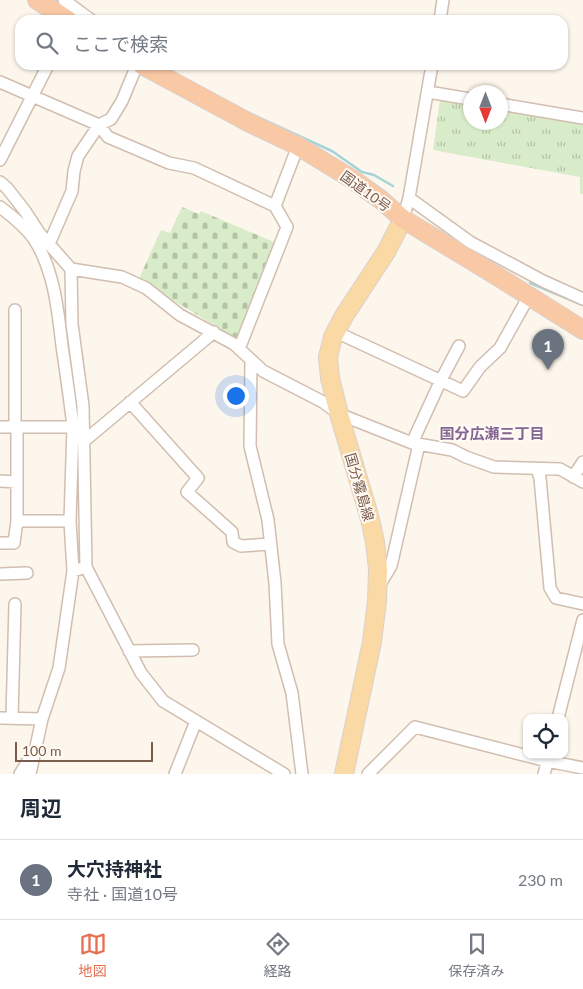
<!DOCTYPE html>
<html lang="ja">
<head>
<meta charset="utf-8">
<style>
  :root { --surface:#fff; --page:#f6f6f7; --text:#1f2937; --muted:#747a83; --line:#e0e1e3; --accent:#e76f51 }
  body { margin:0; font-family:Lato,"Noto Sans JP",sans-serif; background:var(--page); color:var(--text) }
  .controls { position:absolute; right:15px; bottom:15px; display:grid; overflow:hidden; border-radius:10px; box-shadow:0 1px 4px #0004 }
  .controls button { width:45px; height:45px; display:grid; place-items:center; padding:0; border:0; border-bottom:1px solid var(--line); background:var(--surface); color:var(--text); font:25px sans-serif }
  .compass { position:absolute; left:463px; top:85px; width:45px; height:45px; border-radius:50%; background:var(--surface); box-shadow:0 1px 4px #0004; rotate:180deg }
  .scale { position:absolute; left:15px; bottom:12px; width:138px; box-sizing:border-box; padding-left:5px; border:2px solid #7a5c4d; border-top:0; font-size:14px; line-height:18px; white-space:nowrap; color:#7a5c4d; -webkit-text-stroke:4px #fffaf3; paint-order:stroke }
  .you { position:absolute; left:235px; top:395px; width:18px; height:18px; margin:-12px; border:4px solid #fff; border-radius:50%; background:#1a73e8; box-shadow:0 0 0 8px #1a73e833 }
  .badge { display:grid; place-items:center; width:32px; height:32px; border-radius:50%; background:var(--accent); color:#fff; font-size:16px; font-weight:700 }
  .pin { position:absolute; translate:-50% -41px; filter:drop-shadow(0 1px 2px #0008) }
  .pin::after { content:''; position:absolute; top:26px; width:18px; height:15px; background:inherit; clip-path:polygon(0 0,100% 0,50% 100%) }
  .list { margin:0; padding:0; list-style:none }
  h2 { display:flex; justify-content:space-between; align-items:center; height:65px; margin:0; padding:0 20px; font-size:21px }
  h2 small { font-size:16px; font-weight:400; color:var(--muted) }
  .list li { display:grid; grid-template-columns:32px 1fr auto; gap:15px; align-items:center; box-sizing:border-box; height:80px; padding:0 20px; border-top:1px solid var(--line) }
  .list b { display:block; font-size:19px; white-space:nowrap }
  .list p { margin:0; font-size:16px; white-space:nowrap; color:var(--muted) }
  .list em { font-size:16px; font-style:normal; color:var(--muted) }
  .icon { flex:none; width:28px; height:28px; fill:none; stroke:currentColor; stroke-width:2; stroke-linecap:round; stroke-linejoin:round }
  .map { position:relative; flex:none; width:583px; height:774px; overflow:hidden }
  .search { position:absolute; background:var(--surface); box-shadow:0 1px 4px #0004; left:15px; right:15px; top:15px; height:55px; display:flex; align-items:center; gap:12px; box-sizing:border-box; padding:0 18px; border-radius:15px; color:var(--muted); font-size:19px }
  .sheet { height:145px; background:var(--surface) }
  nav { display:flex; justify-content:space-around; align-items:center; box-sizing:border-box; height:70px; border-top:1px solid var(--line); background:var(--surface); font-size:14px; color:var(--muted) }
  nav a { display:grid; justify-items:center; gap:2px }
  nav .on { color:var(--accent) }
  .map>svg:first-child { display:block }
  .grass { fill:url(#grass-tufts) }
  .cemetery { fill:url(#cemetery-stones) }
  .lines { fill:none; stroke-linecap:round; stroke-linejoin:round }
  .stream { stroke:#a5d3da; stroke-width:2.5 }
  .minor-casing { stroke:#d1beb0; stroke-width:14 }
  .primary-casing { stroke:#dad1cd; stroke-width:20 }
  .trunk-casing { stroke:#dad1cd; stroke-width:20 }
  .minor { stroke:#fff; stroke-width:11 }
  .primary { stroke:#fbd9a5; stroke-width:18 }
  .trunk { stroke:#f9c8a4; stroke-width:18 }
  .labels { text-anchor:middle; dominant-baseline:central; stroke-width:4; stroke-linejoin:round; paint-order:stroke }
  .street-label { font-size:14px; fill:#7a5c4d; stroke:#fffaf3 }
  .neighbourhood-label { font-size:15px; font-weight:bold; fill:#846695; stroke:#fffaf3 }
</style>
</head>
<body>
<div class="map">
<svg width="583" height="774" viewBox="0 0 583 774">
  <defs>
    <pattern id="grass-tufts" width="24" height="20" patternUnits="userSpaceOnUse" patternTransform="scale(1.25)"><rect width="24" height="20" fill="#d8ecc9"/><path d="M3 7l-1-3M5 7V3M7 7l1-3M15 17l-1-3M17 17v-4M19 17l1-3" fill="none" stroke="#b4c2a5"/></pattern>
    <pattern id="cemetery-stones" width="16" height="16" patternUnits="userSpaceOnUse" patternTransform="scale(1.25)"><rect width="16" height="16" fill="#d8ecc9"/><path d="M2 7V4a2 2 0 0 1 4 0v3zM10 15v-3a2 2 0 0 1 4 0v3z" fill="#b4c2a5"/></pattern>
  </defs>
  <rect width="100%" height="100%" fill="#fdf6ec"/>
  <path class="grass" d="M440,99l30,5v18h30l1,-13 82,15v70h-3v-17l-147,-27z"/>
  <path class="cemetery" d="M182,207l17,7 2,-3 75,32 -37,98 -51,-32 -50,-28 23,-51 9,3z"/>
  <g class="lines">
    <path class="stream" d="M54,0l11,8
      M253,115l79,36 30,21 12,3 19,11
      M530,283l53,22"/>
    <g class="minor-casing">
      <path id="minor" d="M64,0l27,20
        M440,20l3,-20
        M0,82l99,43 9,12 61,26 25,5 81,38 23,-60
        M428,92l42,7
        M500,104l83,14
        M0,160l48,-95
        M0,182l7,6 18,23 15,23 31,35 51,8 24,11 34,27 54,29 29,27 60,31 16,12 73,29 40,7 14,7 28,10 66,2 23,13
        M409,198l61,44 73,39 40,18
        M0,207c12,9 25,19 34,32 20,31 24,71 28,107 4,27 8,54 11,81
        M403,219l6,-21 23,-133
        M49,244l23,-53 2,-20 4,-15 21,-31 12,-6 11,-18 15,-36
        M71,269l1,55 11,82 3,161 55,106 22,28 121,73
        M336,332l127,59 17,-24 20,-19 29,-52
        M239,349l48,-122 -12,-21
        M251,360l-1,86 18,74 7,63 3,61 14,49 10,81
        M130,402l68,76 -11,14 45,40 1,10 8,4 29,-2
        M0,427h73l-3,94 3,50
        M15,427v-117
        M17,427v94h53
        M83,442l131,-110
        M412,443l29,-63 18,-34
        M537,469l3,9 10,110 6,10 27,6
        M573,477l10,-15
        M0,481l17,1
        M0,543h14l3,-22
        M0,574l27,-1
        M379,586l12,-20 28,-122
        M129,651l64,-1
        M0,718l42,1
        M12,718l3,-114
        M558,718l25,-98
        M20,774l11,-18
        M30,774l12,-55 17,-51 14,-97 13,-4
        M175,774l21,-53
        M368,774l47,-47 132,34 36,7
        M544,774l5,-19"/>
    </g>
    <g class="primary-casing">
      <path id="primary" d="M344,774l28,-132 5,-41 1,-32 -3,-27 -5,-23 -31,-105 -9,-36 -2,-21 5,-20 11,-21 42,-64 17,-33"/>
    </g>
    <g class="trunk-casing">
      <path id="trunk" d="M37,0l31,20
        M142,65l106,57 50,24 54,33 28,20 23,20 94,57 86,54"/>
    </g>
    <use href="#minor" class="minor"/>
    <use href="#primary" class="primary"/>
    <use href="#trunk" class="trunk"/>
  </g>
  <g class="labels">
    <g class="street-label">
      <text transform="translate(366 191) rotate(36)">国道10号</text>
      <text transform="translate(360 487) rotate(74)">国分霧島線</text>
    </g>
    <g class="neighbourhood-label">
      <text x="492" y="433">国分広瀬三丁目</text>
    </g>
  </g>
</svg>
<div class="controls">
<button><svg class="icon" aria-label="locate" viewBox="0 0 24 24"><circle cx="12" cy="12" r="6"/><path d="M12 2v4M12 18v4M2 12h4M18 12h4"/></svg></button>
</div>
<svg class="compass" viewBox="-18 -18 36 36"><path d="M0-13l5 13h-10z" fill="#e53935"/><path d="M0 13l5-13h-10z" fill="#747a83"/></svg>
<div class="scale">100 m</div>
<div class="you"></div>
<div class="pin badge" style="left:548px;top:370px;background:#6b7280">1</div>
<div class="search"><svg class="icon" aria-label="search" viewBox="0 0 24 24"><circle cx="10" cy="10" r="6"/><path d="M15 15l6 6"/></svg>ここで検索</div>
</div>
<section class="sheet">
<h2>周辺<small></small></h2>
<ul class="list">
<li><span class="badge" style="background:#6b7280">1</span><div><b>大穴持神社</b><p>寺社 · 国道10号</p></div><em>230 m</em></li>
</ul>
</section>
<nav>
<a class="on"><svg class="icon" aria-label="map" viewBox="0 0 24 24"><path d="M3 6l6-2 6 2 6-2v14l-6 2-6-2-6 2zM9 4v14M15 6v14"/></svg>地図</a>
<a><svg class="icon" aria-label="directions" viewBox="0 0 24 24"><path d="M12 3l9 9-9 9-9-9zM9 14v-3h6M13 9l2 2-2 2"/></svg>経路</a>
<a><svg class="icon" aria-label="saved" viewBox="0 0 24 24"><path d="M7 4h10v16l-5-4-5 4z"/></svg>保存済み</a>
</nav>
</body>
</html>
